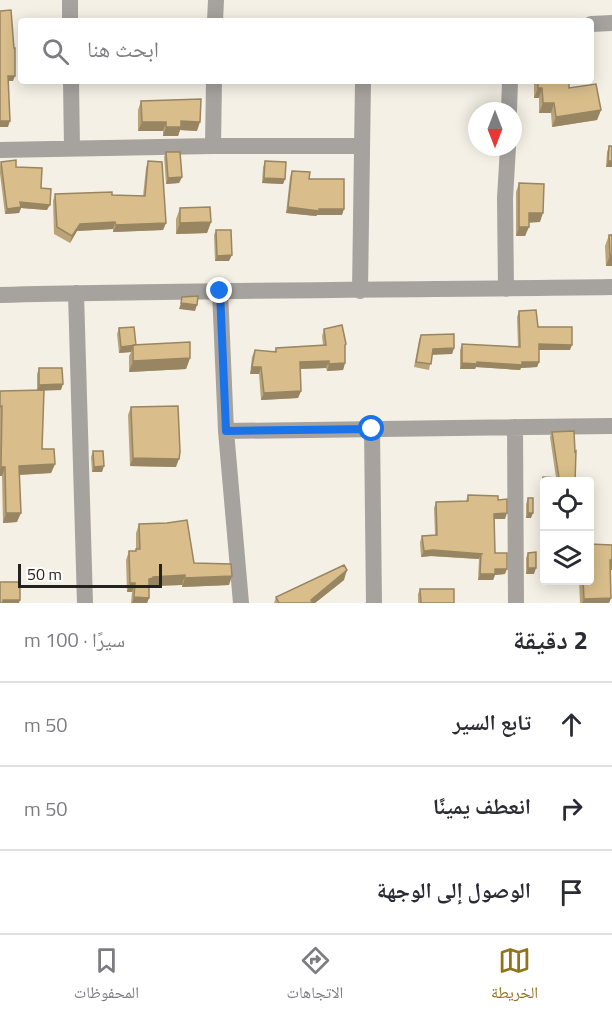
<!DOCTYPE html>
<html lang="ar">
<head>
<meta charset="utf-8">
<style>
  :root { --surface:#fff; --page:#f2f2f3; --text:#2b2b33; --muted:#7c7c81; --line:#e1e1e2; --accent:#917319 }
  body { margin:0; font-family:"Titillium Web","Noto Naskh Arabic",sans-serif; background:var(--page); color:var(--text); direction:rtl }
  .controls { position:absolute; right:18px; bottom:18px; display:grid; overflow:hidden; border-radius:6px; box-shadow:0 3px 15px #0003 }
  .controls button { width:54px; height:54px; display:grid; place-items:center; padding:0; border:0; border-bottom:2px solid var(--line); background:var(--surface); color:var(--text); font:30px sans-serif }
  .compass { position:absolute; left:468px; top:102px; width:54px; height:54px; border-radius:50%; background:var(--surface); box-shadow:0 3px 15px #0003; rotate:180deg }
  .scale { position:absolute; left:18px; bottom:15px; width:144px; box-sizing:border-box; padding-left:6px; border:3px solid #24221e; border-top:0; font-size:16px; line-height:21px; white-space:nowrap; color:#24221e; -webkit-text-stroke:4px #fefdfb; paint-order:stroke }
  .stop { position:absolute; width:18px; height:18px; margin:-14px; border:4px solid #1a73e8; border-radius:50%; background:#fff }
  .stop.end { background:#1a73e8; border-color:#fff; box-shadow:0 2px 6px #0008 }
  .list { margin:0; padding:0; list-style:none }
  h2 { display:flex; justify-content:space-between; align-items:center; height:78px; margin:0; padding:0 24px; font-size:26px }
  h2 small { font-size:20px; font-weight:400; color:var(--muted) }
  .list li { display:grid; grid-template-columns:39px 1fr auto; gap:18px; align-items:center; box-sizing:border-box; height:84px; padding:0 24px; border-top:2px solid var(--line) }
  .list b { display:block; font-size:22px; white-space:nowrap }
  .list em { font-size:20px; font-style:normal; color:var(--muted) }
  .icon { flex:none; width:33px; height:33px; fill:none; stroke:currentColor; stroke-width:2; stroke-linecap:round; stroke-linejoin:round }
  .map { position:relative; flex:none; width:612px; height:603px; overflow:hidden; direction:ltr }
  .search { position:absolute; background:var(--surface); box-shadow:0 3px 15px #0003; left:18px; right:18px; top:18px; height:66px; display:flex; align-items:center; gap:15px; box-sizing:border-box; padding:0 21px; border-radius:6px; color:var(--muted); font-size:22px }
  .sheet { height:330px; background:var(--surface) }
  nav { display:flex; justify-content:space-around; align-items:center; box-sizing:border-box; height:84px; border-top:2px solid var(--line); background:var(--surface); font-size:16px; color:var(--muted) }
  nav a { display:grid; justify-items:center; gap:3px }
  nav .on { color:var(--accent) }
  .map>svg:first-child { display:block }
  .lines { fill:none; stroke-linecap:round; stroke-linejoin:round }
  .street { stroke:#a6a29e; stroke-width:16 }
  .wall { fill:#bba378 }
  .shaded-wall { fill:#988562 }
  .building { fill:#d9be8c; stroke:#988562; stroke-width:1.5 }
  .route { stroke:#1a73e8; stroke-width:8 }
</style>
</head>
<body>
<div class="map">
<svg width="612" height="603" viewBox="0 0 612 603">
  <rect width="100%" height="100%" fill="#f5f0e5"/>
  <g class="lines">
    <path class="street" d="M70,0v21
      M215,21l1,-21
      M591,24l21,-1
      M71,81l1,67
      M509,111l1,-30
      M213,146l1,-65
      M0,150l213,-4h149
      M506,289l-1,-91 3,-51
      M220,291l6,140 15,172
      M360,291l3,-210
      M76,293l9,310
      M0,295c204,-5 408,-5 612,-8
      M515,427l1,176
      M372,429l2,174
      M226,431l386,-5"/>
  </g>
  <path class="wall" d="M534,81h35v7l32,22 -4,10 -45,7 -1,-14h-12v-15h-5z
    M141,101l56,30 -17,-1 -2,6h-15v-5h-25v-21z
    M609,146l3,21h-6l1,-15z
    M166,152l16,25 -3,6 -13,1 -2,-27z
    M148,161l18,62 -3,7 -50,2v-3l-36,2 -7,12 -16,-9 -1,-33 2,-7 88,2 3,-28z
    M265,161l20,18 -2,5 -21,-1 1,-16z
    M1,162l15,5 25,21 6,22 -26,-2 -2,5 -14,1 -5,-40v-8z
    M292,171l17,8 33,36h-25l-1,1 -30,-3 4,-36z
    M519,183l21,39h-11l-4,14h-9v-44z
    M180,208l31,14 -4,11 -31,1v-15z
    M216,230l13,31h-14l-1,-26z
    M609,235h3v31h-6l-1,-20z
    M519,311l51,39h-31v12l-2,5 -16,1 -1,2 -44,-3 -1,2h-15v-19l2,-6 56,3 -1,-30z
    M119,328l17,17 54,13 -4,11 -57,3v-16l2,-4 -12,1 -2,-19z
    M324,329l22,15 -1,3v16l-2,7 -16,1 -1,-3 -26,1 1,22 -3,7 -37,2 -2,-26h-9l2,-17 3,-7 19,2 2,-4 47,-3 -1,-9z
    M421,335l33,13 -2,6h-20l-3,16 -15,-3 5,-27z
    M39,368l22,22h-17l-2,59 13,15 -4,9 -32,2 -2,47 -14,1 -1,-47h-2v-85l37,-1v-16z
    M131,407l45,60 -46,-1 -2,-51z
    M552,432l23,50h-31v18h-4l1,-17 2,-6 13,1 -6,-41z
    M93,451l9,21h-10l-1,-15z
    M468,495l30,5 7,19h-11l1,34 10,21 -10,1 -2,5h-15l1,-21 -48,-3 -10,1 -1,-15 2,-6 13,-1 -1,-27 2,-6 30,-1z
    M528,498l3,20h-5v-14z
    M139,524l55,39 35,22 -47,2v-2l-31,1 -2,2v10l-2,5h-16l1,-11h-5l-1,-32 3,-9h6l1,-2v-16z
    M590,544l22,26h-2l1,28 -2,5h-29l-1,-23h11z
    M528,553l6,21h-8v-16z
    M344,580l-29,23h-41l2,-6z
    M420,589l34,14h-36v-9z"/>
  <path class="shaded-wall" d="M8,76h7l-2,5h-7z
    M538,88h4l-3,10h-5z
    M543,103h11l-3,10h-12z
    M601,110l-4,10 -45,7 4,-10z
    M0,121h10l-2,6h-8z
    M181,121l19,1 -3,9 -17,-1 -2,6h-15l3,-9z
    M142,122h24l-3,9h-25z
    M608,161h4v6h-6z
    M182,177l-3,6 -13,1 2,-6z
    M264,178l21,1 -2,5 -21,-1z
    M20,202l30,3 -3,5 -26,-2 -2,5 -14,1 2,-5z
    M288,207l56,2 -2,6h-25l-1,1 -30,-3z
    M529,213h14l-3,9 -14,1z
    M115,222l-2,7 -36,2 -7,12 2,-7 8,-12z
    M211,222l-4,11 -31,1 4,-11z
    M166,223l-3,7 -50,2 3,-7z
    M519,227h10l-4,9h-9z
    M232,255l-3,6h-14l2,-5z
    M610,255h2v11h-6z
    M181,303l16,2 -2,6 -16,-2z
    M539,344l33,1 -2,5h-33z
    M133,346l-2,6 -12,1 2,-6z
    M454,348l-2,6 -21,1 2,-6z
    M190,358l-4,11 -57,3 4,-11z
    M329,361l-3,7 -29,1 3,-7z
    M477,362h62l-2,5 -16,1 -1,2 -44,-3 -1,2h-15l2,-6z
    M345,363l-2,7 -16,1 2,-7z
    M252,367h9l-2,7h-9z
    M63,384l-2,6 -24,1 2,-6z
    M301,391l-3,7 -37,2 3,-7z
    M133,458l46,1 -3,8 -46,-1z
    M55,464l-4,9 -35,2 3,-9z
    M104,466l-2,6h-10l2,-5z
    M1,467h4l-3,9h-2v-6z
    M542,494l2,1v5h-4z
    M6,513h15l-4,9 -14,1z
    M507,513l-2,6h-13l2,-5z
    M528,513h5l-2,5h-5z
    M433,550l48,4 -2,5 -48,-3 -10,1 3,-6z
    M610,560h2v10h-6z
    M528,568h8l-2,6h-8z
    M495,569h12l-2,5 -10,1 -2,5h-15l2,-6z
    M347,570l-3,10 -29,23h-6l2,-3z
    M185,575l-3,10 -31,1 -1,2h-4l3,-9 4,-2z
    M232,576l-3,9 -47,2 3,-9z
    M130,583h5l-3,9h-5z
    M134,597l15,1 -2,5h-15z
    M611,598l-2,5h-27l2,-4z
    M3,600h17l-1,3h-17z"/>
  <path class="building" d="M11,10l3,38h1v28h-7l2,45h-10v-110z
    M538,81h31v7l27,-4 5,26 -45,7 -2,-14h-11l-1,-15h-4z
    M201,99l-1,23 -19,-1v6h-15v-5h-24l-1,-21z
    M609,146h3v15h-4z
    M166,152h14l2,25 -14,1z
    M16,160v7l26,1 -1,20 10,1 -1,16 -30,-3 1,5 -14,2 -6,-47z
    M148,161l14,1 4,61 -50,2 -1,-3 -35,2 -8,12 -15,-9 -2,-33 57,-2v3l33,1z
    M265,161l21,1 -1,17 -21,-1z
    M292,171l18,1 -1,7h35v30h-25v2l-31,-4z
    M519,183l25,1 -1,29h-14v14h-10z
    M210,207l1,15 -31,1v-15z
    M216,230h15l1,25 -15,1z
    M609,235h3v20h-2z
    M198,296l-1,9 -16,-2 1,-6z
    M536,310l2,17h34v18l-33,-1v18h-17v3l-45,-3v2l-15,-1v-19l58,3 -1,-36z
    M342,325l4,19 -1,1v18l-16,1v-3l-29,1 1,29 -37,2 -3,-26h-9l3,-17 21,2v-4l50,-3 -2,-16z
    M134,327l2,18 -15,2 -2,-19z
    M454,334v14l-21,1 -2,15 -15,-2 5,-27z
    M190,342v16l-57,3v-16z
    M39,368h23l1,16 -24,1z
    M44,390l-2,59h12l1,15 -36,2 2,47h-15l-1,-46h-4l1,-61 -2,1v-16z
    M178,406l2,46 -1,7 -46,-1 -2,-51z
    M574,431l1,21 1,-1 -1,31h-31v13l-2,-1 1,-17 16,1 -7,-46z
    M93,451h10l1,15 -10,1z
    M468,495l30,1v4l9,-1v14l-13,1 1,39h12v16h-12v5h-15l1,-20h2l-50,-4 -9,1 -2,-15 15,-1 -1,-33 32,-1z
    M528,498h5v15h-5z
    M187,520l7,43 37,1 1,12 -47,2v-3l-32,2v1l-4,1v19l-15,-1 1,-14h-5l-1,-32h7v-2h4l-1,-25 28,-1z
    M590,544l22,1v15h-2l1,38 -27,1 -1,-19h7z
    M536,552v16h-8v-15z
    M344,565l3,5 -36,30 1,3h-33l-3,-6z
    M0,582h20v18h-17v3h-3z
    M420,589h34v14h-33z"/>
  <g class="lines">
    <path class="route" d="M220,291l6,140 146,-2"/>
  </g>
</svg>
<div class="controls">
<button><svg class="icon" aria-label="locate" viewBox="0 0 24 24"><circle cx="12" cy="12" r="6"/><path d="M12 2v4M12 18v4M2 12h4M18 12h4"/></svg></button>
<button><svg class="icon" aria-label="layers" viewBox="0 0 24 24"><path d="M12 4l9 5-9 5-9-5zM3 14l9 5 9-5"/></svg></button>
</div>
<svg class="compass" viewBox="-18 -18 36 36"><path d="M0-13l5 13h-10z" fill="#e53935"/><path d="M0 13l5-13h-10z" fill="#7c7c81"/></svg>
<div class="scale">50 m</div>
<div class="stop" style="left:372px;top:429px"></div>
<div class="stop end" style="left:220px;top:291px"></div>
<div class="search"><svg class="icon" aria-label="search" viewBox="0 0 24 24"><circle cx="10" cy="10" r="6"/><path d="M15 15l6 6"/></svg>ابحث هنا</div>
</div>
<section class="sheet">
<h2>2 دقيقة<small>سيرًا · 100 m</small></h2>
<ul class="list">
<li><svg class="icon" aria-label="ahead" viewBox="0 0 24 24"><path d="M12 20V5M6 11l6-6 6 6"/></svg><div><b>تابع السير</b></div><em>50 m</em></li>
<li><svg class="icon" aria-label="right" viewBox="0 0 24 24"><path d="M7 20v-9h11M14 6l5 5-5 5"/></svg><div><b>انعطف يمينًا</b></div><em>50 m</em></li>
<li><svg class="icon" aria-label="arrive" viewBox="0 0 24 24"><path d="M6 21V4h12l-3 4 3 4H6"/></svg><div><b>الوصول إلى الوجهة</b></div></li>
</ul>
</section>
<nav>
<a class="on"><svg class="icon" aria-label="map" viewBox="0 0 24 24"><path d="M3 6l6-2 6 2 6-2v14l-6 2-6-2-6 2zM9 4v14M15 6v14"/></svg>الخريطة</a>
<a><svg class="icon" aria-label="directions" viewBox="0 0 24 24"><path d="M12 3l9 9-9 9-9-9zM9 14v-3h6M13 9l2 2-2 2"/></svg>الاتجاهات</a>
<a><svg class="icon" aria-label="saved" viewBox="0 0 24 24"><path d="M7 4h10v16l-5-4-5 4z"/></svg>المحفوظات</a>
</nav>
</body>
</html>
